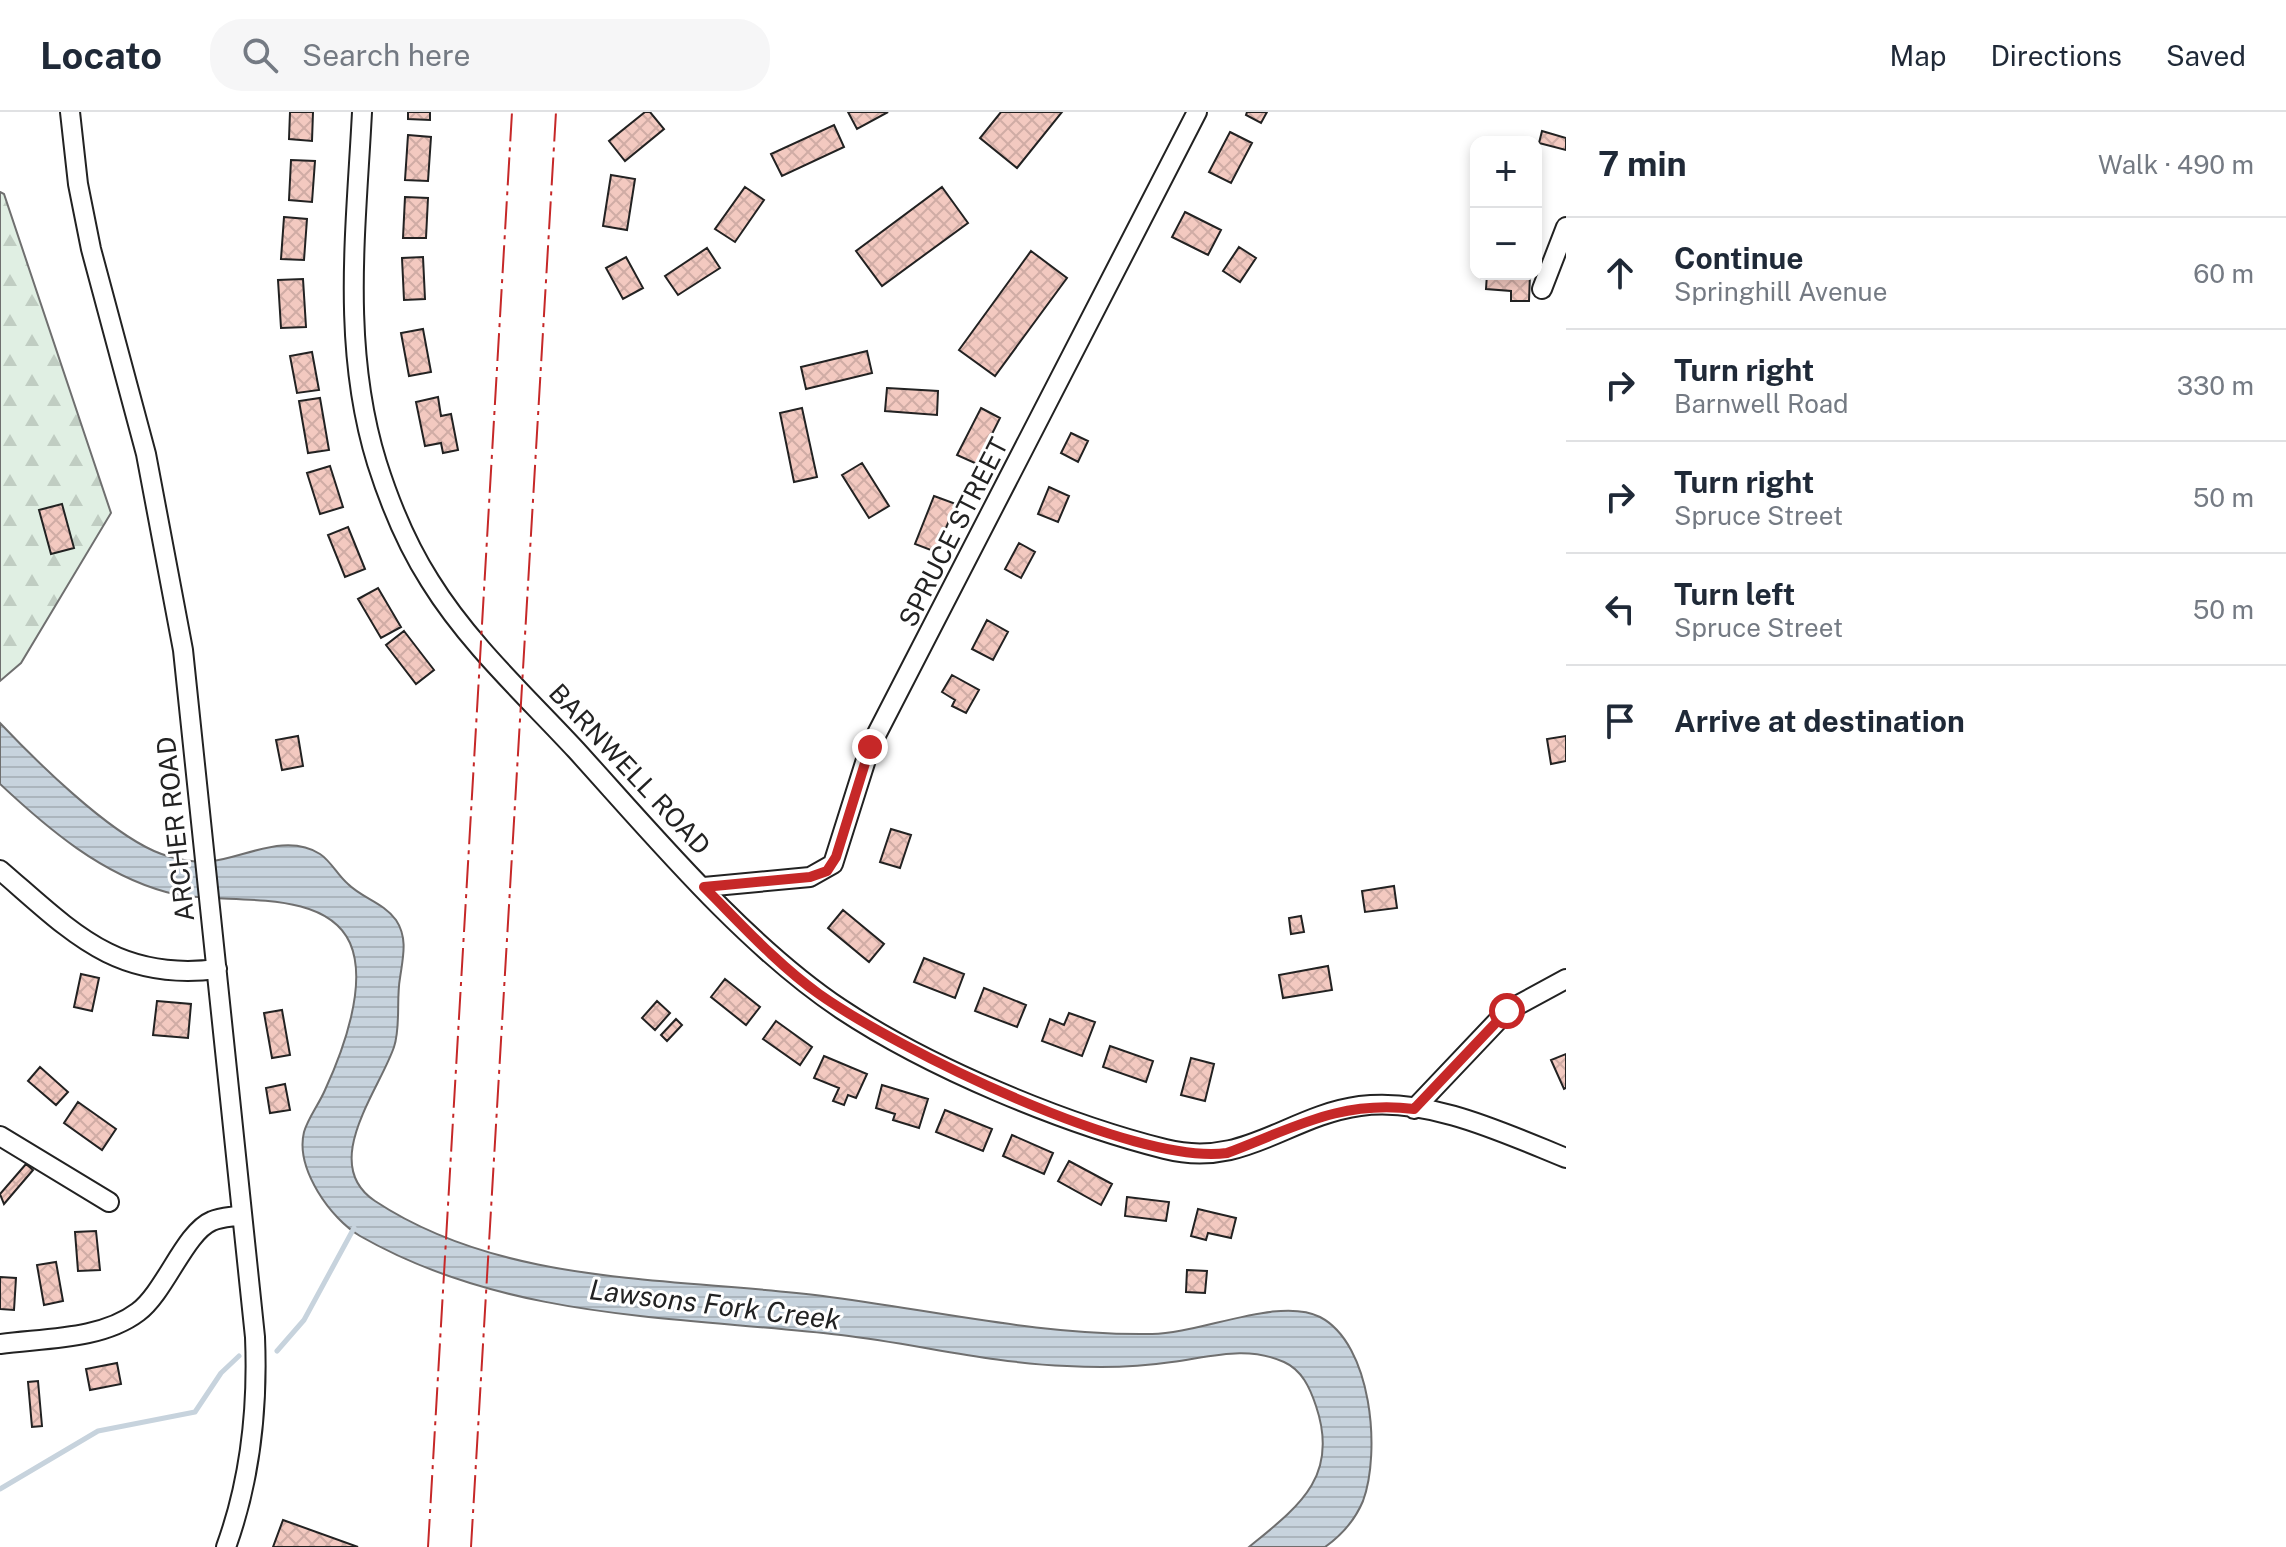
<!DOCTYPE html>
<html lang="en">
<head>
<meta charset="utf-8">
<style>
  :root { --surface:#fff; --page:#f6f6f7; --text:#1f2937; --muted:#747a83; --line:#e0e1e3 }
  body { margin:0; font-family:"Public Sans",sans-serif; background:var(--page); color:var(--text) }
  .controls { position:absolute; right:24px; top:24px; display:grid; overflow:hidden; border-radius:16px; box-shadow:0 4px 12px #0003 }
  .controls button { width:72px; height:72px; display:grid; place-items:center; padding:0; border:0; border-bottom:2px solid var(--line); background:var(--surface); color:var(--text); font:40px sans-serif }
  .stop { position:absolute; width:24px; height:24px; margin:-18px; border:6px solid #c62828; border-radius:50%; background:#fff }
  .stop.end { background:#c62828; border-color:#fff; box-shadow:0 2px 8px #0008 }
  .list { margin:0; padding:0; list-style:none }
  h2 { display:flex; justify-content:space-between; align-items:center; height:104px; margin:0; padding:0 32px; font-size:34px }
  h2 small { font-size:26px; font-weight:400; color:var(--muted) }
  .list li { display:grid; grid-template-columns:52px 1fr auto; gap:24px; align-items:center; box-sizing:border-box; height:112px; padding:0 32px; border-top:2px solid var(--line) }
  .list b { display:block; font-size:30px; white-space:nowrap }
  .list p { margin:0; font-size:26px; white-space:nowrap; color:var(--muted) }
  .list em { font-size:26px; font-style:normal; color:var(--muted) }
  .icon { flex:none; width:44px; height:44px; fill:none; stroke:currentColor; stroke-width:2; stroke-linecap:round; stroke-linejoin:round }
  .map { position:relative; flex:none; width:1566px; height:1435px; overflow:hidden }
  header { display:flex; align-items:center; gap:48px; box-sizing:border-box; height:112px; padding:0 40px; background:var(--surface); border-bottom:2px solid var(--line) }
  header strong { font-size:38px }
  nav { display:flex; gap:44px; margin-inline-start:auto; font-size:28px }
  .search { width:560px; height:72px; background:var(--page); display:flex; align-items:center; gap:20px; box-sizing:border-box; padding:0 28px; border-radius:32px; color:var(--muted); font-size:30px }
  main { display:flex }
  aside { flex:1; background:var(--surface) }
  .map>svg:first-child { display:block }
  .forest { fill:url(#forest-firs); stroke:#6f6f6f; stroke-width:2 }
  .water { fill:url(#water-rules); stroke:#6f6f6f; stroke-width:2 }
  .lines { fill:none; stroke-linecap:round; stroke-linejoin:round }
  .stream { stroke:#c7d3dd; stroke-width:5 }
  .building { fill:url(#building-cross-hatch); stroke:#222; stroke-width:2 }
  .minor-casing { stroke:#222; stroke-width:22 }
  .minor { stroke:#fff; stroke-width:18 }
  .power { stroke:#c62828; stroke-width:2; stroke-dasharray:28 6 4 6; stroke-linecap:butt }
  .route { stroke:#c62828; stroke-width:10 }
  .labels { text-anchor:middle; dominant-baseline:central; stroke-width:6; stroke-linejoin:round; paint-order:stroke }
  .street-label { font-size:26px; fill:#222; stroke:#fff }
  .water-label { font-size:28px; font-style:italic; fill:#222; stroke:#fff }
</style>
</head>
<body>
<header>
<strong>Locato</strong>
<div class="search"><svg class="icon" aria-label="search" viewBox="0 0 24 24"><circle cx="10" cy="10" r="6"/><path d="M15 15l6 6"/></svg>Search here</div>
<nav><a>Map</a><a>Directions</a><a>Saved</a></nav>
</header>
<main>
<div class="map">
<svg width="1566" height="1435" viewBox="0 0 1566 1435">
  <defs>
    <pattern id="forest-firs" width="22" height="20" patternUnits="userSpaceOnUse" patternTransform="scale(2)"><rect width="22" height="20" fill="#e0efe3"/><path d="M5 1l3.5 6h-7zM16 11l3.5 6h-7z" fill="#c0cdc2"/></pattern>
    <pattern id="water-rules" width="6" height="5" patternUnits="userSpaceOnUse" patternTransform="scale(2)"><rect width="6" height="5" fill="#c7d3dd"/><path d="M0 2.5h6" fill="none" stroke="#abb5bd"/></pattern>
    <pattern id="building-cross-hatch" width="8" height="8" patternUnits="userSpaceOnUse" patternTransform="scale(2)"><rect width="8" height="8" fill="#f3c9c0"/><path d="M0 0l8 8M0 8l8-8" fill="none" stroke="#d0aca5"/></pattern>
  </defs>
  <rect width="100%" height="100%" fill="#fff"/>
  <path class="forest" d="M0,80l4,2 107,319 -90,150 -21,18z"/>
  <path class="water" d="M0,611c37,39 105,106 154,128 16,7 41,13 59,10 34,-5 74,-28 107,-7 11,7 18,22 28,30 14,14 36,19 48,36 12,18 7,37 4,58 -4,22 1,48 -6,69 -15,44 -75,117 -19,154 130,86 300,76 448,95 109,14 219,40 329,38 47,0 127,-38 168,-17 52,27 61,135 43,184 -8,19 -21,34 -38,46h-76c49,-40 91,-70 67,-141 -6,-18 -14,-36 -32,-44 -37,-17 -74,-5 -112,0 -34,5 -72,6 -105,4 -77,-3 -150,-22 -226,-31 -164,-19 -332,-14 -481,-99 -29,-17 -65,-67 -56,-104 4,-14 15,-28 21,-42 18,-39 43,-106 25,-147 -27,-59 -131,-36 -184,-51 -65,-18 -118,-63 -166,-108z"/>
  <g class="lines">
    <path class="stream" d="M277,1239l27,-31 50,-92
      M0,1377l98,-58 97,-19 26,-39 18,-17"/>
  </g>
  <path class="building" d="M290,0h23l-1,29 -23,-2z
    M408,0h22v8l-22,-1z
    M645,0h5l14,17 -39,32 -16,-20z
    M848,0h40l-31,17z
    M1001,0h61l-45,56 -37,-30z
    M1247,0h20l-6,11 -15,-8z
    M834,13l10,22 -62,29 -11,-22z
    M1542,19l24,7v12l-27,-7z
    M1230,20l22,11 -21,40 -22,-11z
    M408,23l23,2 -3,44 -23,-1z
    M291,48l24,1 -3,41 -23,-2z
    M611,63l24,4 -8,51 -24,-4z
    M745,75l19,13 -29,42 -20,-13z
    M942,75l26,36 -86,63 -26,-35z
    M405,85l23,1 -2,40h-23z
    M1185,100l36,18 -13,25 -36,-18z
    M284,105l23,2 -3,41 -23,-1z
    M1239,135l17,11 -16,24 -17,-11z
    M707,136l13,20 -42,27 -13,-19z
    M1031,139l36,27 -72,98 -36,-26z
    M423,145l2,42 -21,1 -2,-42z
    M626,145l17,31 -20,11 -17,-31z
    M1487,162h43l-1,27h-18v-10l-25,-2z
    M303,167l3,48 -25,1 -3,-48z
    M423,217l8,43 -22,4 -8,-43z
    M867,239l5,22 -66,16 -5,-22z
    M312,240l7,38 -22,3 -7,-37z
    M887,276l51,3 -1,24 -52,-4z
    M438,285l3,19 10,-2 7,36 -15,3 -2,-10 -16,3 -9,-44z
    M320,286l9,52 -21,3 -9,-52z
    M802,296l15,69 -23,5 -14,-69z
    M981,296l19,10 -23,46 -20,-9z
    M1071,321l17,8 -10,21 -17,-9z
    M862,351l27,43 -20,12 -27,-43z
    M330,354l13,41 -23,7 -13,-41z
    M1049,375l20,9 -11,26 -20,-8z
    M934,384l22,8 -20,48 -21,-8z
    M62,392l12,44 -23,6 -12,-44z
    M348,415l17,42 -20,8 -17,-42z
    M1019,431l16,9 -14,26 -16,-9z
    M378,476l23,39 -20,11 -23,-39z
    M987,508l21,12 -15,28 -21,-11z
    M404,519l30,39 -18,14 -30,-39z
    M952,563l27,15 -13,23 -14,-7 3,-6 -13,-8z
    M298,624l5,30 -21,4 -6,-30z
    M1566,624v25l-15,3 -4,-25z
    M891,717l20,6 -11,33 -20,-6z
    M1394,774l3,22 -32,4 -3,-21z
    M843,798l41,34 -15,18 -41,-34z
    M1301,804l3,16 -13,2 -2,-16z
    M924,846l40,16 -9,24 -41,-16z
    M1328,854l4,24 -49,8 -4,-23z
    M81,862l18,4 -7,33 -18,-4z
    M725,867l35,28 -14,18 -35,-28z
    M984,876l42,17 -9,22 -42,-16z
    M157,889l34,3 -3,34 -35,-3z
    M657,889l13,12 -15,17 -13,-12z
    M282,898l8,45 -18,3 -8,-45z
    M1069,901l26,9 -13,34 -40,-15 8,-22 14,6z
    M676,907l6,6 -15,16 -6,-6z
    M776,909l36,26 -12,18 -37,-26z
    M1110,934l43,15 -7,21 -43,-15z
    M1566,942v34l-2,1 -13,-29z
    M824,944l43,18 -11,24 -8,-3 -4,10 -11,-4 6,-13 -25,-10z
    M1191,946l23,6 -9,37 -24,-6z
    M40,955l28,25 -12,13 -28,-24z
    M285,972l5,26 -20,3 -4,-25z
    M882,973l46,14 -9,29 -26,-8 2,-6 -19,-6z
    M78,990l38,27 -14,21 -38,-27z
    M945,998l47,19 -9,22 -47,-19z
    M1012,1023l41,18 -9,21 -41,-18z
    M1069,1049l43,23 -11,21 -43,-24z
    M26,1052l7,6 -29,34 -4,-10z
    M1127,1085l42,5 -3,19 -41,-5z
    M1198,1097l38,9 -5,20 -23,-5 -2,7 -15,-4z
    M96,1119l4,39 -22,1 -3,-39z
    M56,1150l7,39 -19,4 -7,-40z
    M1187,1158l20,1 -2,22 -19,-1z
    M0,1165l16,1 -2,32 -14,-1z
    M117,1251l4,21 -31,6 -4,-21z
    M38,1269l4,45 -10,1 -4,-45z
    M283,1408l75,27h-85z"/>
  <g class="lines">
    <g class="minor-casing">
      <path id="minor" d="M70,0l8,72 13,65 55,205 37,196 72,687c3,72 -4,141 -29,210
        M362,0c-6,118 -21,235 15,351 13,41 30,82 53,118 39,63 96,115 146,169 78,86 169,195 265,259 89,59 221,114 324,140 79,20 122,-33 195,-43 69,-9 144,27 206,52
        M1542,177l24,-62
        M0,758c70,60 115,112 217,99
        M704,775l106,-10 23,-13 37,-117 327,-635
        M1414,997l93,-98 59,-32
        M0,1024l109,66
        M0,1232c44,-6 101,-4 138,-32 27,-20 47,-80 74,-91 9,-4 21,-4 30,-6"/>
    </g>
    <use href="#minor" class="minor"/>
    <path class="power" d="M428,1435l84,-1435
      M471,1435l85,-1435"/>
  </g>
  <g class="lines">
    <path class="route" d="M870,635l-34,110 -9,14 -17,6 -106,10c37,37 73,77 115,107 78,55 315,172 408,159 67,-25 112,-53 187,-44l93,-98"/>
  </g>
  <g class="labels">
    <g class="street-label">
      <text transform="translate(953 420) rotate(-63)">SPRUCE STREET</text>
      <text transform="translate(630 657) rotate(47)">BARNWELL ROAD</text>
      <text transform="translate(175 717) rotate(-96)">ARCHER ROAD</text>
    </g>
    <g class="water-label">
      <text transform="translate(715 1192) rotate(7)">Lawsons Fork Creek</text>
    </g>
  </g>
</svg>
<div class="controls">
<button>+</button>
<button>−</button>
</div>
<div class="stop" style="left:1507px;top:899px"></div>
<div class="stop end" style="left:870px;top:635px"></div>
</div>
<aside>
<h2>7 min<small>Walk · 490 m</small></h2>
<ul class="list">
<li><svg class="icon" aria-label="ahead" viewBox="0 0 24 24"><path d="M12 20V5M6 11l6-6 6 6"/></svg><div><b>Continue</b><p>Springhill Avenue</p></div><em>60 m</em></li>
<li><svg class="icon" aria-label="right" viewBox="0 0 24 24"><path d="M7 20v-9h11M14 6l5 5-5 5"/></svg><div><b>Turn right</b><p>Barnwell Road</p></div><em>330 m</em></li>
<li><svg class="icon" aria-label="right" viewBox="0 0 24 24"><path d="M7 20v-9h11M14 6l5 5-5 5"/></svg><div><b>Turn right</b><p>Spruce Street</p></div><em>50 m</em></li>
<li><svg class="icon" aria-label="left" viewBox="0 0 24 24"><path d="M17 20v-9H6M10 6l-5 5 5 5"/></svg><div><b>Turn left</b><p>Spruce Street</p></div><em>50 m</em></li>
<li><svg class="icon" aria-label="arrive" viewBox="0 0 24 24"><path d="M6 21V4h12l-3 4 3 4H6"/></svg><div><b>Arrive at destination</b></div></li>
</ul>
</aside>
</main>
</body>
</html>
